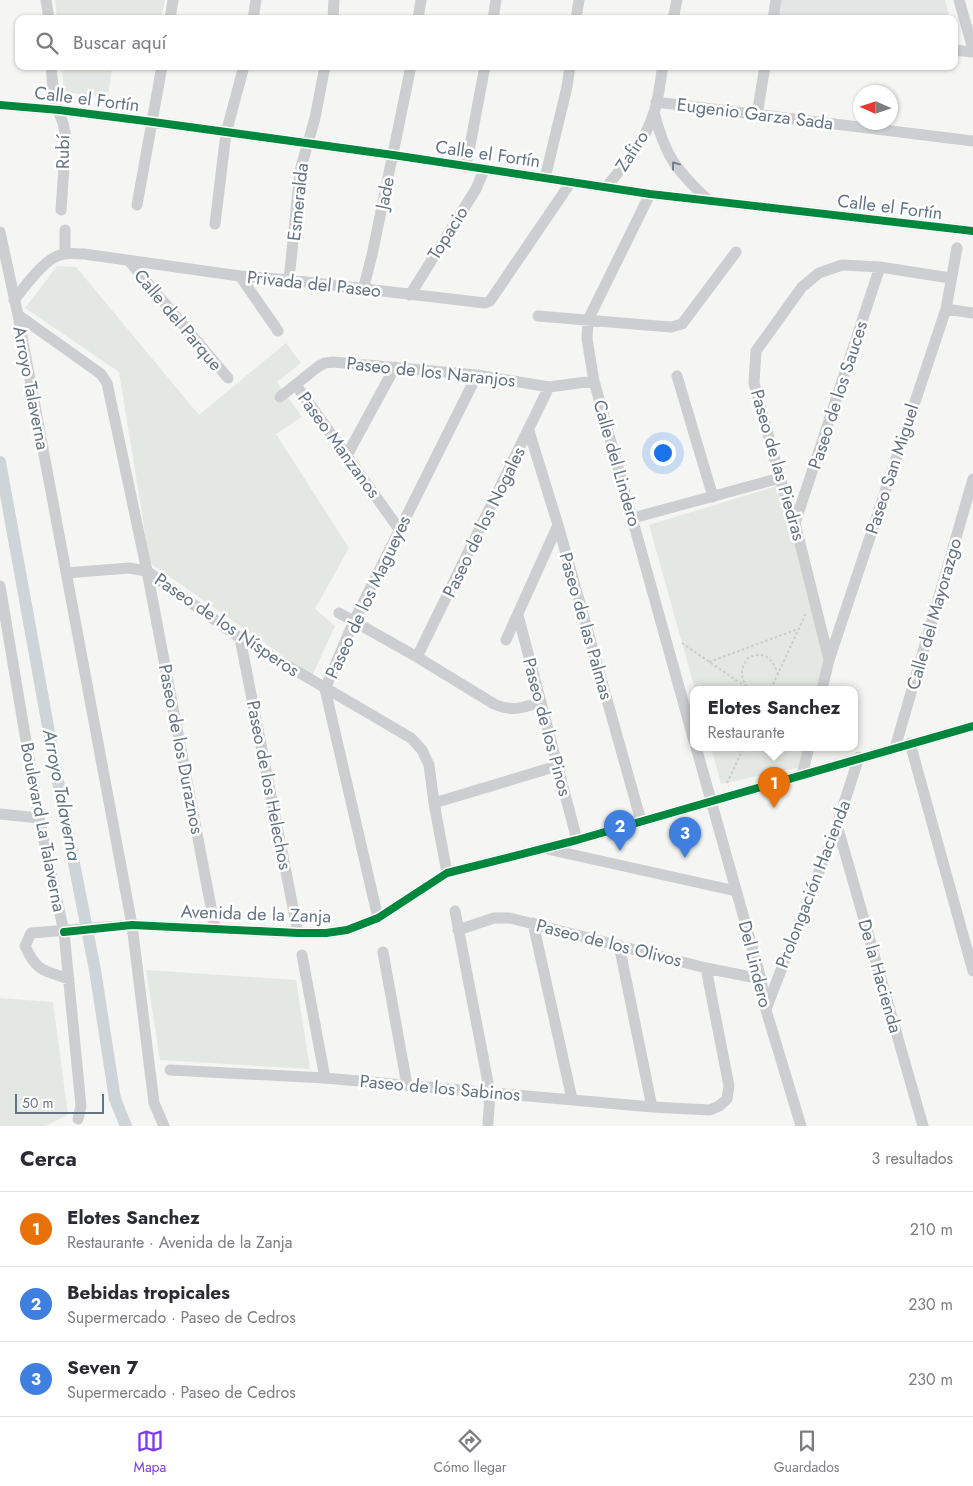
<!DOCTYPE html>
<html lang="es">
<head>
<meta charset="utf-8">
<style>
  :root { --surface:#fff; --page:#f2f2f3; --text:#2b2b33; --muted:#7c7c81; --line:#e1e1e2; --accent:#7c3aed }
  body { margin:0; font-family:Jost,sans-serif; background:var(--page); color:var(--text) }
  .compass { position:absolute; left:853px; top:85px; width:45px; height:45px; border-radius:50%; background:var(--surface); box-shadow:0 1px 4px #0004; rotate:273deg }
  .scale { position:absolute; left:15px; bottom:12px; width:89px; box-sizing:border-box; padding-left:5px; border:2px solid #657485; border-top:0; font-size:14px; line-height:18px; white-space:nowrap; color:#657485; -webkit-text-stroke:4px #fff; paint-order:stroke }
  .you { position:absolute; left:662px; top:452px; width:18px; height:18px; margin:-12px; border:4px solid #fff; border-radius:50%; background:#1a73e8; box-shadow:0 0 0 8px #1a73e833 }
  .badge { display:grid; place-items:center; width:32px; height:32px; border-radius:50%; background:var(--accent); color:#fff; font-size:16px; font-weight:700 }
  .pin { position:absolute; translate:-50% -41px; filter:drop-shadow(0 1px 2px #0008) }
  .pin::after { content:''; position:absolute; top:26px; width:18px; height:15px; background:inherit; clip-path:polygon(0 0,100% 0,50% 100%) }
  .popup { position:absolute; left:690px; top:686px; width:168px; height:65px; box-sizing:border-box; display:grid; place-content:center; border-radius:10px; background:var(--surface); filter:drop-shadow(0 1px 4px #0005); font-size:16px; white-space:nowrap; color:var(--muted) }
  .popup b { font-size:19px; color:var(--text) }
  .popup::after { content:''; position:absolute; left:50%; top:100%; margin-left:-10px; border:10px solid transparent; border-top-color:var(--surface) }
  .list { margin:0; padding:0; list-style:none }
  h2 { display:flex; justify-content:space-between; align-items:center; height:65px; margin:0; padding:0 20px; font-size:21px }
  h2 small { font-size:16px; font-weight:400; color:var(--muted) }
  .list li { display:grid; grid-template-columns:32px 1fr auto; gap:15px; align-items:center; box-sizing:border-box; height:75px; padding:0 20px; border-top:1px solid var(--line) }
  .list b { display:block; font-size:19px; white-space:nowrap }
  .list p { margin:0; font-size:16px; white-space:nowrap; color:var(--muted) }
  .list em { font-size:16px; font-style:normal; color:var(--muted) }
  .icon { flex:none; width:28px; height:28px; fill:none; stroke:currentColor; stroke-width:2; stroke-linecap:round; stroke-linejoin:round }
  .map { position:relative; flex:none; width:973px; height:1126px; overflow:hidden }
  .search { position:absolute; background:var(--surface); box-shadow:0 1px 4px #0004; left:15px; right:15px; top:15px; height:55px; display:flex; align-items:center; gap:12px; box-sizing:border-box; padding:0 18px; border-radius:10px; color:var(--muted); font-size:19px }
  .sheet { height:290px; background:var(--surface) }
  nav { display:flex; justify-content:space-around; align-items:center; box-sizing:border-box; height:70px; border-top:1px solid var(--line); background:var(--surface); font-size:14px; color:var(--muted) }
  nav a { display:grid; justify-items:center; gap:2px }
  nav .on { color:var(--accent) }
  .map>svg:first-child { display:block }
  .built { fill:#e4e5e5 }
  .green { fill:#e4e8e2 }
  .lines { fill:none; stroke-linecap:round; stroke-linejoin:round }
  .canal { stroke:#ced5d9; stroke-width:12 }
  .path { stroke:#cbcbcc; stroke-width:2; stroke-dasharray:2.5 2.5; stroke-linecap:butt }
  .minor { stroke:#cdcecf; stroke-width:11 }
  .cycleway-casing { stroke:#fff; stroke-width:11 }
  .cycleway { stroke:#00873e; stroke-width:8 }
  .oneway { stroke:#6f7d8c }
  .labels { text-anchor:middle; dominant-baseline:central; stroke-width:5; stroke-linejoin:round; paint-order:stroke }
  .street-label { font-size:18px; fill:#657485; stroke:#fff }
  .water-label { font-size:19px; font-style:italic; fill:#607681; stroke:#fff }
</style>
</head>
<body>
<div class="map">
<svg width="973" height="1126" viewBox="0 0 973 1126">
  <rect width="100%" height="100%" fill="#f5f5f4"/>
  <path class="built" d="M780,0h165l5,19h-174z"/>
  <path class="green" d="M55,0h110l-4,19h-104z
    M62,66h50l-4,32 -44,-6z
    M57,266l19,1 123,148 87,-72 15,20 -24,19 25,35 -26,17 73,114 -34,61 20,17 -23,50 -162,-113 -31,-191 -94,-64z
    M780,485l47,177 -7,27h-125l-46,-164z
    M711,747h95l-5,20 -80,17z
    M146,970l150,10 14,89 -150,-9z
    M0,998l53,4 15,113 -23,11h-45z"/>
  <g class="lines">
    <path class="canal" d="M0,462l59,325 36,183 20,129 11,27"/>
    <path class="path" d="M682,643l67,46
      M709,662l89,-33
      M747,687c-7,-10 -7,-20 2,-30 17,-6 23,2 29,17
      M771,689l35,-76
      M727,783l17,-36"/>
    <path class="minor" d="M46,0l3,19
      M959,0l14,49
      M170,19l3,-19
      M253,19l3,-19
      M333,19l1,-19
      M418,19l3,-19
      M493,19l3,-19
      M576,19l3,-19
      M673,19l4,-19
      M773,19l3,-19
      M954,50l19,2
      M51,66l3,33 9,24 3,14 -5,73
      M656,102l317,39
      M0,105l59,5 94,12 240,33 257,39 323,37
      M654,112c11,44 22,58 54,88
      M757,115l8,-49
      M466,167l19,-101
      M545,178l22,-91 3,-21
      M606,187c19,-22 40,-47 48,-75 5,-14 6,-31 9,-46
      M650,194l-62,126 -1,19 7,42 100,360
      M137,205l25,-139
      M215,224l11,-91 18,-67
      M65,230v24
      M0,232l18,83 114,610 22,178 10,23
      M129,261l99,117
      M240,276l38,55
      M289,280l11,-109 15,-53 10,-52
      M363,290l9,-35 39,-189
      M410,295l66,-106 8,-19
      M14,300c11,-13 29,-40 46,-45 7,-3 16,-1 24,-1l156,22 49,4 196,23 5,-2 81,-119
      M946,309l27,4
      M18,315l83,59 6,9 40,188 68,357
      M538,316l120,10 13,1 11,-3 54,-72
      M677,376l36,121
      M296,385l103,144
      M280,397l39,-31 6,-3 8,-1 144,13 72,12 45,-6
      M529,431l29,94 83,296
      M346,457l49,-90
      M633,518l147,-40
      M795,523l85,-256
      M66,573l63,-5 18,3 93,67 171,100 11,12 7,15 5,38 13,70
      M0,586l39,232 25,114 17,174 -3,13
      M339,613l78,44 77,47c18,8 28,4 47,-2
      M518,615l59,225
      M240,638l58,295
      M506,640l52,-115
      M417,657l132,-270
      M829,660l-34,-137 -15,-45 -26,-95 2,-32 46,-64 17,-14 23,-8 38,2 70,11
      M822,689l7,-29 117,-351 11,-61
      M910,743l63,228
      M696,747l65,232 5,31 35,116
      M895,748l78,-269
      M802,775l7,-28
      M434,803l123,-37
      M0,814l39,4
      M837,825l86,301
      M547,849l189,42
      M455,911l35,182 -2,30
      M378,918l-53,-229 29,-68 123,-246
      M533,923l39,176
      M458,930l36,-12h16l196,50 55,11
      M619,945l33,162
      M383,952l24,133
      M302,955l23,123
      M69,979c-26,-9 -32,-7 -44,-33l6,-13 101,-8 166,8h28l21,-3 31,-12 69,-45 130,-33 396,-114
      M766,1009l71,-184 22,-68
      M170,1070l155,8 327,29 58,3 9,-4 8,-7 2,-13 -23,-118"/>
    <g class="cycleway-casing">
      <path id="cycleway" d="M0,105l59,5 94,12 240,33 257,39 323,37
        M64,932l68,-7 166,8h28l21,-3 31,-12 69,-45 130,-33 396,-114"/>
    </g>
    <use href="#cycleway" class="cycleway"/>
  </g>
  <defs><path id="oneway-chevron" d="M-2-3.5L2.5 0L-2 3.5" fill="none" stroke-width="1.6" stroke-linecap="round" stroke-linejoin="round" transform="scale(1.25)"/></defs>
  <use class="oneway" href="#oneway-chevron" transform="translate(675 165) rotate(-127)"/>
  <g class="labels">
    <g class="street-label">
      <text transform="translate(87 99) rotate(7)">Calle el Fortín</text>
      <text transform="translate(755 114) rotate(7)">Eugenio Garza Sada</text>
      <text transform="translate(632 151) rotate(-57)">Zafiro</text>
      <text transform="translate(63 152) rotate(-89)">Rubí</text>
      <text transform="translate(488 154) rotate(8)">Calle el Fortín</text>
      <text transform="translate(385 193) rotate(-78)">Jade</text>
      <text transform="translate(298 202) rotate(-84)">Esmeralda</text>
      <text transform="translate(890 207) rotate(7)">Calle el Fortín</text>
      <text transform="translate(448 233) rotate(-58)">Topacio</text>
      <text transform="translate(314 284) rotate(6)">Privada del Paseo</text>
      <text transform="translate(178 320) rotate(50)">Calle del Parque</text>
      <text transform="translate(431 372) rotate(6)">Paseo de los Naranjos</text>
      <text transform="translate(31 388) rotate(79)">Arroyo Talaverna</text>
      <text transform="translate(838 395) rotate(-72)">Paseo de los Sauces</text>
      <text transform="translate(339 445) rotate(54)">Paseo Manzanos</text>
      <text transform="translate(617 463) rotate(74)">Calle del Lindero</text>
      <text transform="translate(778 465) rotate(74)">Paseo de las Piedras</text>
      <text transform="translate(892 469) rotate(-72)">Paseo San Miguel</text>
      <text transform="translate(484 522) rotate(-64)">Paseo de los Nogales</text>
      <text transform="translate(368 597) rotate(-65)">Paseo de los Magueyes</text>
      <text transform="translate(934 614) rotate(-74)">Calle del Mayorazgo</text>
      <text transform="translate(227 625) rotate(34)">Paseo de los Nísperos</text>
      <text transform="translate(586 626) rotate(74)">Paseo de las Palmas</text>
      <text transform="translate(547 727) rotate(75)">Paseo de los Pinos</text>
      <text transform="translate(181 749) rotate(79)">Paseo de los Duraznos</text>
      <text transform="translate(269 785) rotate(79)">Paseo de los Helechos</text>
      <text transform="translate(43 827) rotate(79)">Boulevard La Talaverna</text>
      <text transform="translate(813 884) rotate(-69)">Prolongación Hacienda</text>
      <text transform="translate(256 914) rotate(2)">Avenida de la Zanja</text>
      <text transform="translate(609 943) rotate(14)">Paseo de los Olivos</text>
      <text transform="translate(755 964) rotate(76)">Del Lindero</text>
      <text transform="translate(880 976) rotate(74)">De la Hacienda</text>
      <text transform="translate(440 1088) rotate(5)">Paseo de los Sabinos</text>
    </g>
    <g class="water-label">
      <text transform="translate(62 795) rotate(79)">Arroyo Talaverna</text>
    </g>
  </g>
</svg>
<svg class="compass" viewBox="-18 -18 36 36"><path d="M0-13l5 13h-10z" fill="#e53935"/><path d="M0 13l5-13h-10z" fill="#7c7c81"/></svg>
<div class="scale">50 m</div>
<div class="you"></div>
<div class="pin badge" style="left:774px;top:808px;background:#e8710a">1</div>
<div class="popup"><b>Elotes Sanchez</b>Restaurante</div>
<div class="pin badge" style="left:620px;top:851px;background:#3f7fe0">2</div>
<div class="pin badge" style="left:685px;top:858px;background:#3f7fe0">3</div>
<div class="search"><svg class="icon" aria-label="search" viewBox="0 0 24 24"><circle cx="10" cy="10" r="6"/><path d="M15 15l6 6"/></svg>Buscar aquí</div>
</div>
<section class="sheet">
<h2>Cerca<small>3 resultados</small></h2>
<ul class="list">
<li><span class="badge" style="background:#e8710a">1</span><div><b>Elotes Sanchez</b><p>Restaurante · Avenida de la Zanja</p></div><em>210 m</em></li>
<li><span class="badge" style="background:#3f7fe0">2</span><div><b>Bebidas tropicales</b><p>Supermercado · Paseo de Cedros</p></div><em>230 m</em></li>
<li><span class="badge" style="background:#3f7fe0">3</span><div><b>Seven 7</b><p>Supermercado · Paseo de Cedros</p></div><em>230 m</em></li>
</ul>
</section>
<nav>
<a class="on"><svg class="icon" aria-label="map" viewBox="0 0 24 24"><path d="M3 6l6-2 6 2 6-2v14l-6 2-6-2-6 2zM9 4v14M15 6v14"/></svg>Mapa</a>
<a><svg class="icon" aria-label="directions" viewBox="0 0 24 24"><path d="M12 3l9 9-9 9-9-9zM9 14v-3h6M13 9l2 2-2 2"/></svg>Cómo llegar</a>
<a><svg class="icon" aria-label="saved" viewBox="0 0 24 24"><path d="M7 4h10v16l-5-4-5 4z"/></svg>Guardados</a>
</nav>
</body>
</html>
